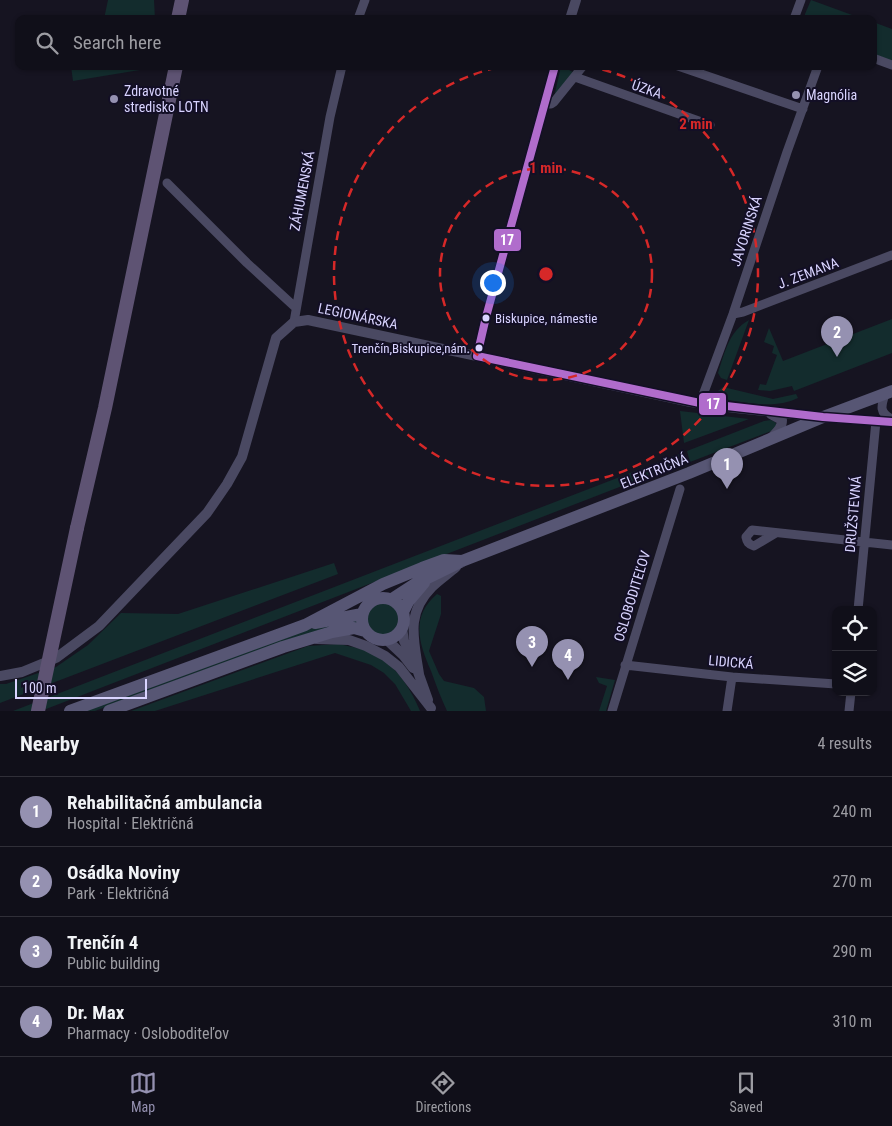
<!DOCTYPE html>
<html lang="en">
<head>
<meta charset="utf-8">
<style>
  :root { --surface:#100f19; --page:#191822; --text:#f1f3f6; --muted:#9c9ca2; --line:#302f38; --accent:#9591b1 }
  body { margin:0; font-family:"Roboto Condensed",sans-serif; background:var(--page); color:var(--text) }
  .controls { position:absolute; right:15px; bottom:15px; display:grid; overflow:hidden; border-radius:10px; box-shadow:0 1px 4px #0004 }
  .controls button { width:45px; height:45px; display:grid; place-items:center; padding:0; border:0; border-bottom:1px solid var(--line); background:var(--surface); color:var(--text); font:25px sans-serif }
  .scale { position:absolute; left:15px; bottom:12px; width:132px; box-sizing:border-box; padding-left:5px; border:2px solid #d9d4ff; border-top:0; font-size:14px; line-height:18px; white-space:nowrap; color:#d9d4ff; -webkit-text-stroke:4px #130f26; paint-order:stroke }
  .you { position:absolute; left:492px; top:282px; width:18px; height:18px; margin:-12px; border:4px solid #fff; border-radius:50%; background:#1a73e8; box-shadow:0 0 0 8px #1a73e833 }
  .badge { display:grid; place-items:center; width:32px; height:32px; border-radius:50%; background:var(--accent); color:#fff; font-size:16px; font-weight:700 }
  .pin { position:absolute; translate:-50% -41px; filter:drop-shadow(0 1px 2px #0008) }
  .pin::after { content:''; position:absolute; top:26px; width:18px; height:15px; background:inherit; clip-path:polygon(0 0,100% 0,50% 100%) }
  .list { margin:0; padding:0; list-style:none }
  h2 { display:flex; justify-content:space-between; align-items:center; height:65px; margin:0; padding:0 20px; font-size:21px }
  h2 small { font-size:16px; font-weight:400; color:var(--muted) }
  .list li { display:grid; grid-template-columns:32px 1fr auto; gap:15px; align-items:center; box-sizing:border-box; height:70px; padding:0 20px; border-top:1px solid var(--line) }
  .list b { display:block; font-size:19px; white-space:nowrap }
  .list p { margin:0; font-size:16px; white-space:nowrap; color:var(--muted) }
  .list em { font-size:16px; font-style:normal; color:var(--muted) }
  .icon { flex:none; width:28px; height:28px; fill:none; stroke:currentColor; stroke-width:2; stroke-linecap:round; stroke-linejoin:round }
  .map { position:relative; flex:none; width:892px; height:711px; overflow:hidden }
  .search { position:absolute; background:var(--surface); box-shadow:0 1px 4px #0004; left:15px; right:15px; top:15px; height:55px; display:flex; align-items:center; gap:12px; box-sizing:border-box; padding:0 18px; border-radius:10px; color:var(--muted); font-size:19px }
  .sheet { height:345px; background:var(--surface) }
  nav { display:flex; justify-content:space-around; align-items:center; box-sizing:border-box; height:70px; border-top:1px solid var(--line); background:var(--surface); font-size:14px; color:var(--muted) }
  nav a { display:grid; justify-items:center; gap:2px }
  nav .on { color:var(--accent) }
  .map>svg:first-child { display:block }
  .green { fill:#132c2d }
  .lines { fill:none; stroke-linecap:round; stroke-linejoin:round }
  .minor { stroke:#4a4962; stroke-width:9 }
  .tertiary { stroke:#4a4962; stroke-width:10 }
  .secondary { stroke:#575674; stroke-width:12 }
  .primary { stroke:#5e5373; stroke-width:14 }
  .primary-bridge { stroke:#5e5373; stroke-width:14 }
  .bus-1-casing { stroke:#130f26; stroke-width:11 }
  .bus-1 { stroke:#b06ccc; stroke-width:8 }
  .ring { fill:none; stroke:#d62828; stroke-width:2.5; stroke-dasharray:9 6 }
  .poi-dot { fill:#9591b1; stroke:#130f26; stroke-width:2 }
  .bus-dot { fill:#d9d4ff; stroke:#130f26; stroke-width:2 }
  .labels { text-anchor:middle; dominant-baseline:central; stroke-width:4; stroke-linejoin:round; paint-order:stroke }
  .bus-label { font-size:13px; fill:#d9d4ff; stroke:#130f26; text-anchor:start }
  .street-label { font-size:14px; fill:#d9d4ff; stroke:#130f26 }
  .poi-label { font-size:14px; fill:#d9d4ff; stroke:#130f26; text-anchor:start }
  .centre { fill:#d62828; stroke:#130f26; stroke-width:2.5 }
  .ring-label { font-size:15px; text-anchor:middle; font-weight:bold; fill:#d62828; stroke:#130f26; stroke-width:4; stroke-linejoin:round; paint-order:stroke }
  .line-badge { stroke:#130f26; stroke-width:2 }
  .badge-label { font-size:14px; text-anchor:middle; font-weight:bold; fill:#fff }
</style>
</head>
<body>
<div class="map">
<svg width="892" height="711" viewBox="0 0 892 711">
  <rect width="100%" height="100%" fill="#161421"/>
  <path class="green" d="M108,0h46l1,19h-51z
    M811,0l52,19h-58v-5z
    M873,22l19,7v34l-19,-6z
    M71,66h87v1l-85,14z
    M561,66l12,6 3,-6h2l-25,36z
    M892,319v34l-98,38 -2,-5 -22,5 -12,-1 2,-6 6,1 11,-30 -5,-2 2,-7 -10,-4 5,-14 14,33z
    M749,320l-22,60 -6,-2 -3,-5c7,-21 11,-42 31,-53z
    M723,387l50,12 23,-5 2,4c-22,11 -52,5 -75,1l-5,-8z
    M680,411l69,8 -65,24z
    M771,420l4,2 2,3 -3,5 -84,32 -3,-11 77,-30z
    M682,453l2,9 -643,249h-28z
    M334,563l4,11 -338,129v-19h6l50,-17 32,-22 33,-32 57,1z
    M437,594l4,2v18l-12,37 10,23 5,7 30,7 10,9 2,14h-39c-6,-13 -11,-26 -16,-40 -12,-28 -21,-54 6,-77z
    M367 619a16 16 0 1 1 32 0a16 16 0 1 1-32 0Z
    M357,618l1,7 -160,47 -103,39h-10l207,-78z
    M338,644c14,3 30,5 42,13 18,12 32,34 40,54h-9l-16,-27 -11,-11 -13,-8 -36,-12 -180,58h-24l177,-65z
    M596,677l19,3 -9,31h-7l8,-25 -8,-3z"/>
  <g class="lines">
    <path class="minor" d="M358,19l7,-19
      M794,19l7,-19
      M873,58l19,7
      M678,66l125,43
      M575,77l135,48
      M546,104h5l3,-2 29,-36
      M167,183l80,80 48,44
      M733,314l10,-2 149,-57
      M294,322l36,-205 12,-51
      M885,394c-4,12 -6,19 7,25
      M700,403l33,-89 54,-162 31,-86
      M827,418l65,4
      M776,533l-22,13c-6,-2 -7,-4 -8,-9l6,-7 140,15
      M858,610l18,-189
      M625,665l107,12 104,7
      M612,711l68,-222
      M727,711l5,-34
      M849,711l2,-19"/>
    <path class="tertiary" d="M570,19l6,-19
      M477,356l9,-39 69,-251
      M771,414l11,6c0,8 -5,12 -10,17
      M402,628l2,13 9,17 15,42
      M317,639l32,1 17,6 19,10 14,11 32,41
      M387,640l16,15 10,13
      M419,674c-5,-34 -14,-60 13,-87 7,-7 16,-13 24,-20
      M0,676l22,-4 34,-14 43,-32 108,-113 20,-29 15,-27 34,-119 18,-16 14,-2 383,82 45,6 86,9"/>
    <path class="secondary" d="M362 619a21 21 0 1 1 42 0a21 21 0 1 1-42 0Z
      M392,599l23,-15 47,-23 227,-88 134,-56 69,-26
      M403,612l5,-10 16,-19
      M315,623l47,-9
      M70,711l235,-86 78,-41 39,-16 22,-8 18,1
      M109,711l174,-64 49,-15 22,-4 11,3"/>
    <path class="primary" d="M178,19l4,-19
      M77,528l28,-120 71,-342"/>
    <path class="primary-bridge" d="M38,711l39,-183"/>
    <g class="bus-1-casing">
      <path id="bus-1" d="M555,66l-69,251 -9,39 223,47 123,14 69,5"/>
    </g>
    <use href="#bus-1" class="bus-1"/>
  </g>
  <g class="ring">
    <circle cx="546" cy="274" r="106"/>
    <path d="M588 66A212 212 0 1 1 504 66"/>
  </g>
  <g class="poi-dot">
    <circle cx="796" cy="95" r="5"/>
    <circle cx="114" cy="99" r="5"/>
  </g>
  <g class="bus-dot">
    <circle cx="486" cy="318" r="4.5"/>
    <circle cx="479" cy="348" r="4.5"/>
  </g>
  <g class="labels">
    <g class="bus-label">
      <text x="495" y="318">Biskupice, námestie</text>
      <text x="470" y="348" text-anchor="end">Trenčín,Biskupice,nám.</text>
    </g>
    <g class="street-label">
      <text transform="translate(647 89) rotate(19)">ÚZKA</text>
      <text transform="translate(302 191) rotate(-79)">ZÁHUMENSKÁ</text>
      <text transform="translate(746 231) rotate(-72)">JAVORINSKÁ</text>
      <text transform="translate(808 273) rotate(-21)">J. ZEMANA</text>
      <text transform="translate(358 316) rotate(12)">LEGIONÁRSKA</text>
      <text transform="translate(654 471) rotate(-22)">ELEKTRIČNÁ</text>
      <text transform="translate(853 514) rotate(-85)">DRUŽSTEVNÁ</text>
      <text transform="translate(632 596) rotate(-73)">OSLOBODITEĽOV</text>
      <text transform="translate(731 662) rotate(5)">LIDICKÁ</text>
    </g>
    <g class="poi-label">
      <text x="124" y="91">Zdravotné<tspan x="124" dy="16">stredisko LOTN</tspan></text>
      <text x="806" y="95">Magnólia</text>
    </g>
  </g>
  <circle cx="546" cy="274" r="8" class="centre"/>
  <g class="ring-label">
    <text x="696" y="129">2 min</text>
    <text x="546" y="173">1 min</text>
  </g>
  <g class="line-badge">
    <rect x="493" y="228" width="29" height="24" rx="5" fill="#b06ccc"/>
    <rect x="698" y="392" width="29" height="24" rx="5" fill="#b06ccc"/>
  </g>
  <g class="badge-label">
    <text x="507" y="245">17</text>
    <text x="713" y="409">17</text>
  </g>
</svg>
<div class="controls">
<button><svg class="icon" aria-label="locate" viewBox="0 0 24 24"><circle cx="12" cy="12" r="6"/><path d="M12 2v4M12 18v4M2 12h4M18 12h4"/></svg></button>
<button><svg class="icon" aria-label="layers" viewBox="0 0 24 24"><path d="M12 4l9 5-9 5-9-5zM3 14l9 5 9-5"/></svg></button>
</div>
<div class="scale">100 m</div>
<div class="you"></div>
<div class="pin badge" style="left:727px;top:489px">1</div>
<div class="pin badge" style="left:837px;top:357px">2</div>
<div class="pin badge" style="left:532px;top:667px">3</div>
<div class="pin badge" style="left:568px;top:680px">4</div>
<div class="search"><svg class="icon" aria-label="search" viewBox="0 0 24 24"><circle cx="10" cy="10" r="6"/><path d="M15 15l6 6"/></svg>Search here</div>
</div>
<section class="sheet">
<h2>Nearby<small>4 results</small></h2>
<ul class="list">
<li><span class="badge">1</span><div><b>Rehabilitačná ambulancia</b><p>Hospital · Električná</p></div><em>240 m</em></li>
<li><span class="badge">2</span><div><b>Osádka Noviny</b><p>Park · Električná</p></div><em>270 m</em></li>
<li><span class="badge">3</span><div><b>Trenčín 4</b><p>Public building</p></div><em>290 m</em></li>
<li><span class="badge">4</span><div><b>Dr. Max</b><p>Pharmacy · Osloboditeľov</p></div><em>310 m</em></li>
</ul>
</section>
<nav>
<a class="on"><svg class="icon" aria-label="map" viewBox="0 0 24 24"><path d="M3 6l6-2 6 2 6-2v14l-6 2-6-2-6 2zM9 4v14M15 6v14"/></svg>Map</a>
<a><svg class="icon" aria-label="directions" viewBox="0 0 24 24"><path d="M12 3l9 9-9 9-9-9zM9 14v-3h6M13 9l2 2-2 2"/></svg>Directions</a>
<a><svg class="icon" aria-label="saved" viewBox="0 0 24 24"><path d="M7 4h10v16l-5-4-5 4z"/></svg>Saved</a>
</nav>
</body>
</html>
